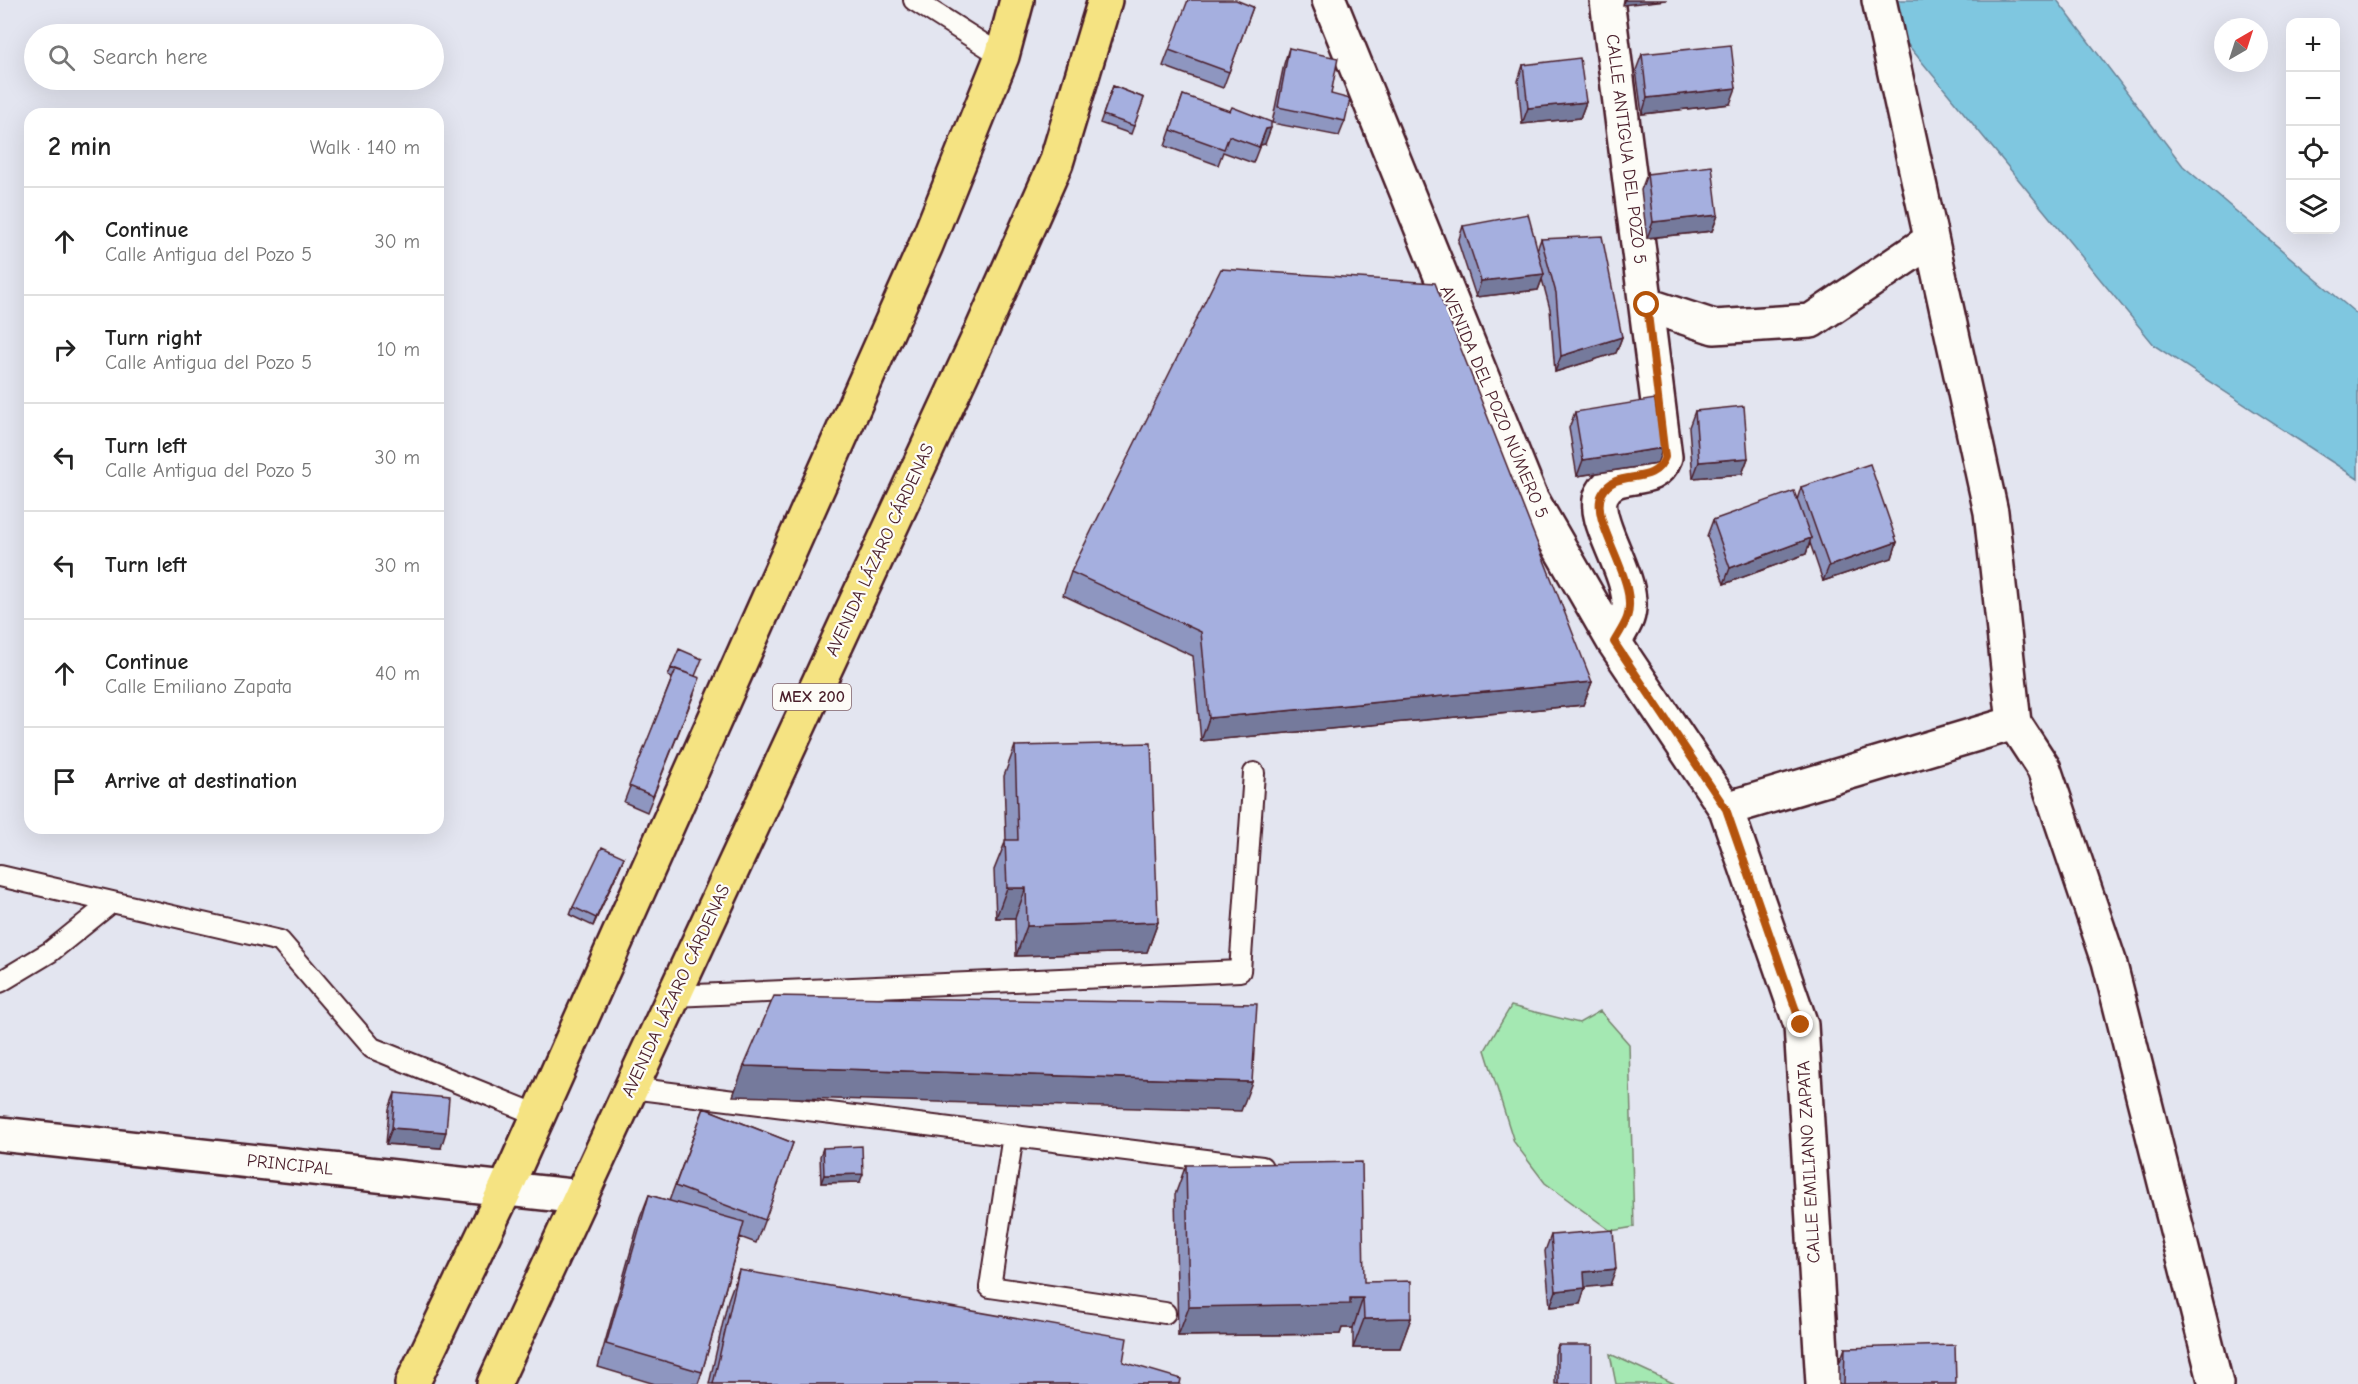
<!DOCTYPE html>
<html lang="en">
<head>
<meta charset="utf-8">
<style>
  :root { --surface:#fff; --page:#f2f2f2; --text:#222; --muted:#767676; --line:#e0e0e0 }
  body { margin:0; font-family:"Comic Neue",sans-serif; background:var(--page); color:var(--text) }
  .controls { position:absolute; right:18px; top:18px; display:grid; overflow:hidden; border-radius:12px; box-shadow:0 6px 24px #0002 }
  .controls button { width:54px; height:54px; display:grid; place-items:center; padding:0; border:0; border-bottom:2px solid var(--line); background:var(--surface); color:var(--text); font:30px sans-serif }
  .compass { position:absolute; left:2214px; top:18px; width:54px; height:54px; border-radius:50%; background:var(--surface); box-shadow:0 6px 24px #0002; rotate:39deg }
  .stop { position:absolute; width:18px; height:18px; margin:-14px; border:4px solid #b45309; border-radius:50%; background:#fff }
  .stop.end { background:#b45309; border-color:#fff; box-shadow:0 2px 6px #0008 }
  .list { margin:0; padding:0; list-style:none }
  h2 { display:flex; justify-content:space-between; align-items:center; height:78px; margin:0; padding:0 24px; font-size:26px }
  h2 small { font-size:20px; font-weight:400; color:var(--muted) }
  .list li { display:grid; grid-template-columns:39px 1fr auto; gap:18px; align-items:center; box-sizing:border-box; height:108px; padding:0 24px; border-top:2px solid var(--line) }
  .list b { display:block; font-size:22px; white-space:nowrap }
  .list p { margin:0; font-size:20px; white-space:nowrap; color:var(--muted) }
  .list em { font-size:20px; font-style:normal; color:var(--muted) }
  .icon { flex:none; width:33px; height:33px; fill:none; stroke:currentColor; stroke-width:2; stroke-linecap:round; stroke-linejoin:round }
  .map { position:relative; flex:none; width:2358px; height:1384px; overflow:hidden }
  .search { position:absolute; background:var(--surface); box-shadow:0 6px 24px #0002; left:24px; top:24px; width:420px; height:66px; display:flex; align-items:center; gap:15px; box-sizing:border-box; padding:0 21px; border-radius:33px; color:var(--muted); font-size:22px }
  .panel { position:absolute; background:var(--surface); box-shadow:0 6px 24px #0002; left:24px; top:108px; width:420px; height:726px; border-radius:18px }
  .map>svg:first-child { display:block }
  .green { fill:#a4e8b2; stroke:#77846e; stroke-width:1.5 }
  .water { fill:#7fc7e0; stroke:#6a8498; stroke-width:1.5 }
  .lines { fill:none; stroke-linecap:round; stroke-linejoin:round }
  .service-casing { stroke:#4a1f2b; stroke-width:24 }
  .minor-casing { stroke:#4a1f2b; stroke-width:38 }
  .tertiary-casing { stroke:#4a1f2b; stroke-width:38 }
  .primary-casing { stroke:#4a1f2b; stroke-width:38 }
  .service { stroke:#fdfcf7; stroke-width:20 }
  .minor { stroke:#fdfcf7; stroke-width:33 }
  .tertiary { stroke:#fdfcf7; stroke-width:33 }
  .primary { stroke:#f5e382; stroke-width:33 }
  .wall { fill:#8e96c0; stroke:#4a1f2b; stroke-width:1.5 }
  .shaded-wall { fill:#747a9c; stroke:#4a1f2b; stroke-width:1.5 }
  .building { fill:#a5afdf; stroke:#4a1f2b; stroke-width:1.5 }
  .route { stroke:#b45309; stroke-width:8 }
  .labels { text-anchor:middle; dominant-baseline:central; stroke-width:4.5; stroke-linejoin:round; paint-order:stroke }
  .shield { fill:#fdfcf7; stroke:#806168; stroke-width:1.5 }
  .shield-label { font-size:16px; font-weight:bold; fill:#4a1f2b }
  .street-label { font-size:18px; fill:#4a1f2b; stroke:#fdfcf7 }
</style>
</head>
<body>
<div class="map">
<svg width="2358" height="1384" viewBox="0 0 2358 1384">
  <rect width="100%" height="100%" fill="#e3e5f0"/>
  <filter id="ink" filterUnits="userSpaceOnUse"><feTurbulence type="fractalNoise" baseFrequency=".0167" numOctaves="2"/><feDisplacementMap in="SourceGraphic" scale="12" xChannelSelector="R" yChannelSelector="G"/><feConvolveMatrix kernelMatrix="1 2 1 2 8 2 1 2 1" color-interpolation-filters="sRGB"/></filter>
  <g filter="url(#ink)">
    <path class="green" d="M1511,1006l68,17 21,-12 29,33 5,183 -23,4 -66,-48 -31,-41 -29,-92z
      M1610,1354l65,30h-59z"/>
    <path class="water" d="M1885,0h172l126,166 175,149v164l-203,-133 -265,-323z"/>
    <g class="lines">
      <g class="service-casing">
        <path id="service" d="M914,0l88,56
          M0,876l280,65 92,107 166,67
          M0,982l50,-30 62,-50
          M673,996l567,-25 14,-198
          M631,1088l631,79
          M1013,1135l-23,152 175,26"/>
      </g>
      <g class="minor-casing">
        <path id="minor" d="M1329,0l202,498 83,144 112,167 75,216 22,359
          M1607,0l58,457c-12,32 -49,9 -63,37 -14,27 38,86 25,124 -3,8 -9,17 -13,24
          M1879,0l112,512 23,211 30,46 65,192 107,423
          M1647,305l67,22 97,-6 120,-81
          M1726,809l288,-86"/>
      </g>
      <g class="tertiary-casing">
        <path id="tertiary" d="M0,1134l581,63"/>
      </g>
      <g class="primary-casing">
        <path id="primary" d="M412,1384l94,-196 420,-943 76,-189 15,-56
          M494,1384l489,-1056 73,-165 49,-163"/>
      </g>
      <use href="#service" class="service"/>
      <use href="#minor" class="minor"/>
      <use href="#tertiary" class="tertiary"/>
      <use href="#primary" class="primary"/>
    </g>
    <path class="wall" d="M1253,7l-30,81 -60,-22 6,-16z
      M1289,48l42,46 14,27 -6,15 -67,-13 12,-59z
      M1642,54l88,50 -88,10 -6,-44z
      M1523,65l63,37 -6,16 -58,6 -4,-43z
      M1113,86l31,12 -13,36 -31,-11z
      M1183,95l82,49 -5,1 -7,18 -30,-11 -5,13 -53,-19z
      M1647,174l71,41 -6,16 -65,7 -6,-48z
      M1463,226l74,24 4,-11 81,98 -6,16 -61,19 -5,-63 -8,-30 -4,11 -62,7 -18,-55z
      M1695,411l53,47 -6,16 -49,4 -4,-51z
      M1575,412l82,52 -80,12 -8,-48z
      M1801,487l96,55 -5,16 -69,23 -13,-38 -4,11 -82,30 -17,-48 6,-16 84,-20z
      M1071,572l521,110 -9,23 -382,36 -8,-85 -130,-61z
      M671,668l24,9 -1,17 -47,118 -23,-10 48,-124 -4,-2z
      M1015,746l143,176 -11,30 -131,4 -1,-38h-19l-2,-48 12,-30 -2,-64z
      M624,857l-31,69 -23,-11 3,-8z
      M395,1093l46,55 -55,-4 3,-35z
      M704,1108l89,35 -37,100 -16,-6 -38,135 -4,12h-43l-57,-17 42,-149 9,-23 20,6z
      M823,1148l37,34 -39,1 -1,-27z
      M1186,1165l178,117 47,36 -11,30h-47v-20h-11l-2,6 -162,2 -3,-141z
      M1551,1235l59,50 -25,2 -5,17 -30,3 -5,-56z
      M739,1270l384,92 57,22h-471l19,-84z
      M1558,1345l34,39h-37v-30z
      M1845,1348l111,36h-117v-20z"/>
    <path class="shaded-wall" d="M1624,0h43l-44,5z
      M1736,88l-6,16 -88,10 5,-16z
      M1586,102l-6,16 -58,6 6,-16z
      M1271,128l-6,16 -5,1 6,-16z
      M1718,215l-6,16 -65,7 6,-16z
      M1544,274l-6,16 -62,7 5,-16z
      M1622,337l-6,16 -61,19 6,-16z
      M1663,448l-6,16 -80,12 6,-16z
      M1748,458l-6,16 -49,4 6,-16z
      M1811,538l-5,16 -82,30 6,-16z
      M1897,542l-5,16 -69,23 6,-15z
      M1592,682l-9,23 -382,36 8,-23z
      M624,857l-3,8 -28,61 3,-8z
      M1007,888h19l-11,30h-19z
      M1158,922l-11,30 -131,4 11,-30z
      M744,1066l508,16 -11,29 -508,-15z
      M392,1128l54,4 -5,16 -55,-4z
      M863,1174l-3,8 -39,1 3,-8z
      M1616,1269l-6,16 -32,3 6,-16z
      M1585,1288l-5,16 -30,3 6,-16z
      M1363,1298l-10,30h-11l-2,6 -162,2 11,-29z
      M1411,1318l-11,30h-47l11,-29z"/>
    <path class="building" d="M1188,0h48l17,7 -24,65 -60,-22z
      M1731,45l5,43 -89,10 -5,-44z
      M1289,48l49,10 -7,36 19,5 -5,22 -67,-14z
      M1580,58l6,44 -58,6 -5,-43z
      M1113,86l31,12 -10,28 -31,-11z
      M1183,95l47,16 2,-4 39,15v6l-5,1 -7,18 -30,-11 -5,13 -53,-19z
      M1712,166l6,49 -65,7 -6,-48z
      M1528,214l16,60 -63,7 -18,-55z
      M1602,236l20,101 -61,19 -5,-63 -15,-54z
      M1221,269l214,14 157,399 -383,36 -8,-86 -130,-60z
      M1655,399l8,49 -80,12 -8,-48z
      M1744,406l4,52 -49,4 -4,-51z
      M1870,464l27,78 -68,24 -28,-79z
      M1794,491l17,47 -81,30 -17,-48z
      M679,649l23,10 -7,17 -24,-8z
      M676,669l24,9 -47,118 -24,-10z
      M1151,743l7,179 -131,4 -1,-38h-19l-2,-48h13l-3,-94z
      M602,847l22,10 -28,61 -23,-11z
      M774,996l483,8 -5,78 -508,-16z
      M395,1093l54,5 -3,34 -54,-4z
      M704,1108l89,35 -28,77 -90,-34z
      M862,1146l1,28 -39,1 -1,-27z
      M1362,1162l2,120 47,-1v37l-47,1 -1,-21h-13v6l-161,3 -3,-142z
      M649,1195l95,27 -42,150 -96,-28z
      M1613,1230l3,39 -32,3 1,16 -29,3 -5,-56z
      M739,1270l388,68 -4,24 58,17 -1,5h-467z
      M1558,1345h34v39h-34z
      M1955,1345l1,39h-112l1,-36z"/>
  </g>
  <g class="lines" filter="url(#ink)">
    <path class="route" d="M1647,305l18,152c-12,32 -49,9 -63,37 -14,27 38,86 25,124 -3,8 -9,17 -13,24l112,167 75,216"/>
  </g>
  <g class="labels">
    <rect class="shield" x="773" y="684" width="78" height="26" rx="4.5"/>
    <g class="shield-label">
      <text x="812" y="697">MEX 200</text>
    </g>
    <g class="street-label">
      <text transform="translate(1626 149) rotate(83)">CALLE ANTIGUA DEL POZO 5</text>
      <text transform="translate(1494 402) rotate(67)">AVENIDA DEL POZO NÚMERO 5</text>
      <text transform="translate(880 550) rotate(-65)">AVENIDA LÁZARO CÁRDENAS</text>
      <text transform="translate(676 991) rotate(-65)">AVENIDA LÁZARO CÁRDENAS</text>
      <text transform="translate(1809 1162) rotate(-93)">CALLE EMILIANO ZAPATA</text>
      <text transform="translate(290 1165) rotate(6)">PRINCIPAL</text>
    </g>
  </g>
</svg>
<div class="controls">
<button>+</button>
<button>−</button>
<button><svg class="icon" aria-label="locate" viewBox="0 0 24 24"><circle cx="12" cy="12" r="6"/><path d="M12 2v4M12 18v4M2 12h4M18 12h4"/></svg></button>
<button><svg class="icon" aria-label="layers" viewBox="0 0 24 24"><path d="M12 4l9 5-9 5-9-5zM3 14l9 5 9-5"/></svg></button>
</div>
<svg class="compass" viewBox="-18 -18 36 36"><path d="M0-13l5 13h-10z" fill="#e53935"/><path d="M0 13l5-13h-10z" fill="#767676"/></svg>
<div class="stop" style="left:1647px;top:305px"></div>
<div class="stop end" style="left:1801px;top:1025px"></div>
<div class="search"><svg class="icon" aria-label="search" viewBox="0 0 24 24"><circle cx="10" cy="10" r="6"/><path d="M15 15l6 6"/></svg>Search here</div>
<section class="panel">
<h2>2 min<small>Walk · 140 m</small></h2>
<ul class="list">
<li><svg class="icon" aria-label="ahead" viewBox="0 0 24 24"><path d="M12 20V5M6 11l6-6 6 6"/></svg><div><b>Continue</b><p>Calle Antigua del Pozo 5</p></div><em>30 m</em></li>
<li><svg class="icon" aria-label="right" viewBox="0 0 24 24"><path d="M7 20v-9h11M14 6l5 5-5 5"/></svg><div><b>Turn right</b><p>Calle Antigua del Pozo 5</p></div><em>10 m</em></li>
<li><svg class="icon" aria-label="left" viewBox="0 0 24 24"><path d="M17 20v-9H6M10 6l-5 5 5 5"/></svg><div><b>Turn left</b><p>Calle Antigua del Pozo 5</p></div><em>30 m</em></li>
<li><svg class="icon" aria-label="left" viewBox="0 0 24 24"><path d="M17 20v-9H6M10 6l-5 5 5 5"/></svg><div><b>Turn left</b></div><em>30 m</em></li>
<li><svg class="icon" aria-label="ahead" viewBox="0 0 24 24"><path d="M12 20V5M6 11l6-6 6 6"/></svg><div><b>Continue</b><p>Calle Emiliano Zapata</p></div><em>40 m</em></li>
<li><svg class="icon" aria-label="arrive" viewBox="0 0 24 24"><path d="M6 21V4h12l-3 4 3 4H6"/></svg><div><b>Arrive at destination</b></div></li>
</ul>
</section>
</div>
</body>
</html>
